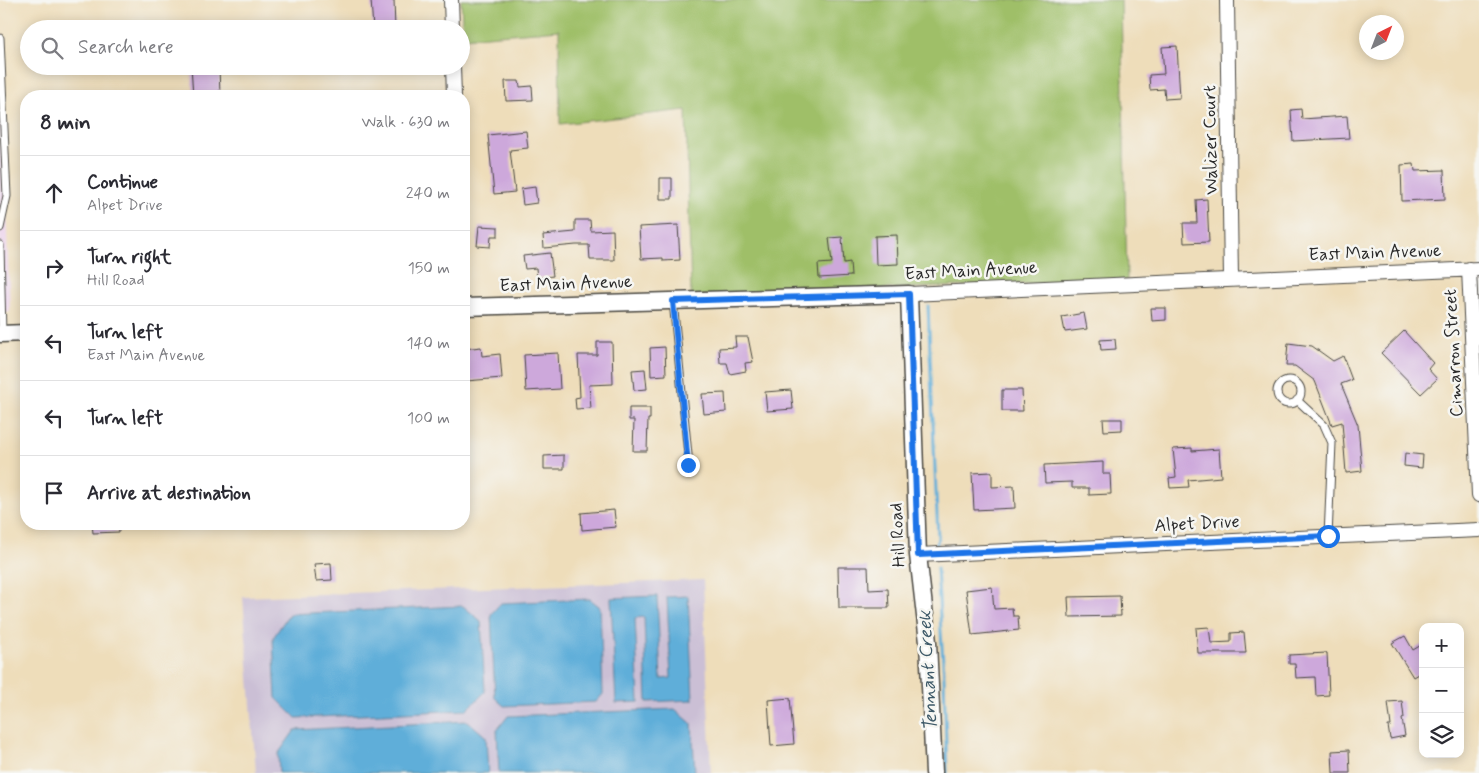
<!DOCTYPE html>
<html lang="en">
<head>
<meta charset="utf-8">
<style>
  :root { --surface:#fff; --page:#f2f2f3; --text:#2b2b33; --muted:#7c7c81; --line:#e1e1e2 }
  body { margin:0; font-family:Mynerve,sans-serif; background:var(--page); color:var(--text) }
  .controls { position:absolute; right:15px; bottom:15px; display:grid; overflow:hidden; border-radius:10px; box-shadow:0 2px 12px #0003 }
  .controls button { width:45px; height:45px; display:grid; place-items:center; padding:0; border:0; border-bottom:1px solid var(--line); background:var(--surface); color:var(--text); font:25px sans-serif }
  .compass { position:absolute; left:1359px; top:15px; width:45px; height:45px; border-radius:50%; background:var(--surface); box-shadow:0 2px 12px #0003; rotate:42deg }
  .stop { position:absolute; width:15px; height:15px; margin:-11px; border:4px solid #1a73e8; border-radius:50%; background:#fff }
  .stop.end { background:#1a73e8; border-color:#fff; box-shadow:0 1px 5px #0008 }
  .list { margin:0; padding:0; list-style:none }
  h2 { display:flex; justify-content:space-between; align-items:center; height:65px; margin:0; padding:0 20px; font-size:21px }
  h2 small { font-size:16px; font-weight:400; color:var(--muted) }
  .list li { display:grid; grid-template-columns:32px 1fr auto; gap:15px; align-items:center; box-sizing:border-box; height:75px; padding:0 20px; border-top:1px solid var(--line) }
  .list b { display:block; font-size:19px; white-space:nowrap }
  .list p { margin:0; font-size:16px; white-space:nowrap; color:var(--muted) }
  .list em { font-size:16px; font-style:normal; color:var(--muted) }
  .icon { flex:none; width:28px; height:28px; fill:none; stroke:currentColor; stroke-width:2; stroke-linecap:round; stroke-linejoin:round }
  .map { position:relative; flex:none; width:1479px; height:773px; overflow:hidden }
  .search { position:absolute; background:var(--surface); box-shadow:0 2px 12px #0003; left:20px; top:20px; width:450px; height:55px; display:flex; align-items:center; gap:12px; box-sizing:border-box; padding:0 18px; border-radius:28px; color:var(--muted); font-size:19px }
  .panel { position:absolute; background:var(--surface); box-shadow:0 2px 12px #0003; left:20px; top:90px; width:450px; height:440px; border-radius:20px }
  .map>svg:first-child { display:block }
  .built { fill:#ebd1eb }
  .industrial { fill:#cbbfd5 }
  .green { fill:#9fbf68; stroke:#65754a }
  .water { fill:#5faed9; stroke:#456c82 }
  .lines { fill:none; stroke-linecap:round; stroke-linejoin:round }
  .stream { stroke:#5faed9; stroke-width:3 }
  .building { fill:#cda8db }
  .service-casing { stroke:#484640; stroke-width:9 }
  .minor-casing { stroke:#484640; stroke-width:16 }
  .tertiary-casing { stroke:#484640; stroke-width:19 }
  .service { stroke:#fff; stroke-width:7 }
  .minor { stroke:#fff; stroke-width:14 }
  .tertiary { stroke:#fff; stroke-width:16 }
  .route { stroke:#1a73e8; stroke-width:6 }
  .labels { text-anchor:middle; dominant-baseline:central; stroke-width:5; stroke-linejoin:round; paint-order:stroke }
  .street-label { font-size:18px; fill:#2b2b2b; stroke:#f6f6f2 }
  .water-label { font-size:19px; font-style:italic; fill:#3d5968; stroke:#f6f6f2 }
</style>
</head>
<body>
<div class="map">
<svg width="1479" height="773" viewBox="0 0 1479 773">
  <rect width="100%" height="100%" fill="#f6f6f2"/>
  <filter id="ink" filterUnits="userSpaceOnUse"><feTurbulence type="fractalNoise" baseFrequency=".02" numOctaves="2"/><feDisplacementMap in="SourceGraphic" scale="10" xChannelSelector="R" yChannelSelector="G"/><feConvolveMatrix kernelMatrix="1 2 1 2 8 2 1 2 1" color-interpolation-filters="sRGB"/></filter>
  <filter id="wash" filterUnits="userSpaceOnUse"><feTurbulence type="fractalNoise" baseFrequency=".0096" numOctaves="4" result="noise"/><feDisplacementMap in="SourceGraphic" scale="20" xChannelSelector="R" yChannelSelector="G"/><feGaussianBlur stdDeviation="1.12" result="paint"/><feColorMatrix in="noise" values="0 0 0 0 0 0 0 0 0 0 0 0 0 0 0 0 0 1.4 0 .05"/><feComposite in="paint" operator="in"/></filter>
  <g filter="url(#wash)">
    <rect width="100%" height="100%" fill="#eeddba"/>
    <path class="built" d="M0,50l10,262 -10,1z"/>
    <path class="industrial" d="M703,580l8,193h-455l-13,-176z"/>
    <path class="green" d="M461,0h660l6,280 -436,16 -5,-186 -126,14 -1,-94 -96,8z"/>
    <path class="water" d="M657,596l4,83 10,-1 -4,-81 21,-1 5,104 -46,2 -3,-85 -9,1 4,84 -23,1 -5,-105z
      M590,599l10,8 3,87 -7,8 -92,4 -9,-8 -4,-84 10,-11z
      M463,606l18,15 4,71 -18,18 -171,8 -20,-20 -3,-60 16,-24z
      M675,709l17,15 3,49h-196l-2,-43 11,-14z
      M468,721l18,16 2,36h-209l-1,-19 17,-24z"/>
    <g class="lines">
      <path class="stream" d="M928,306l10,232 -2,9
        M937,568l7,110 3,95"/>
    </g>
    <g id="blocks">
      <path class="building" d="M371,0h23l1,29h-22z
        M1177,46l3,52 -15,1 -1,-10 -14,1 -1,-15 15,-1 -2,-27z
        M191,66h28l1,30h-27z
        M505,81h14l1,6 12,-1 1,14 -27,1z
        M1301,109l1,10 45,-3 2,22 -56,3 -2,-31z
        M526,131l2,17 -18,2 5,42 -21,2 -6,-59z
        M1414,164l1,7 29,-1 1,29 -43,2 -1,-36z
        M660,178h12v21h-12z
        M535,187l2,16 -14,2 -2,-16z
        M1207,199l2,43 -25,1 -1,-20h14l-1,-23z
        M575,220h15l1,11 22,-1 1,30h-24l-1,-15h-13l-32,3 -1,-13 32,-3z
        M678,225l2,35 -17,1v-3l-22,1 -2,-32z
        M479,226l19,1v9h-7l-1,11 -13,-1z
        M897,235l1,29 -22,1 -1,-29z
        M842,237l2,26 6,-1 1,14 -32,2 -1,-14 14,-1 -3,-25z
        M550,253l3,23 -16,2 -1,-10 -11,1 -2,-13z
        M1151,308h15v12l-14,1z
        M1084,313l3,16 -22,3 -3,-15z
        M1404,331l29,32 -5,6 9,10 -16,15 -40,-41z
        M735,337h13l5,25 -8,1 1,8 -16,3 -3,-11h-7l-1,-15 17,-1z
        M1115,339l1,10 -15,1 -1,-10z
        M597,342h15l1,42 -24,1 2,23 -15,1 -1,-11 5,-1 -2,-42h19z
        M1288,343l24,3 21,15 10,-5 9,24 -11,4 17,41 4,46 -16,2 -4,-51 -10,3 -17,-44 -20,-15h-9z
        M481,347l1,9 18,-2 2,24 -36,3 -2,-32z
        M665,347l1,28 -15,1 -1,-28z
        M558,353l2,36 -34,2 -2,-36z
        M645,369l2,20 -13,1 -2,-20z
        M791,390l2,19 -26,2 -2,-19z
        M1002,390h20l1,21h-21z
        M725,393l1,19 -22,2 -2,-20z
        M629,408h21v11h-2l-1,32h-14l1,-31h-5z
        M1103,419h19v11l-18,1z
        M1192,448v3l27,-2 2,28 -33,3 1,7 -19,1 -1,-10 7,-1 -3,-28z
        M1405,453l18,2 -1,13 -18,-2z
        M564,455v14h-20v-13z
        M1103,462v12h7l1,20 -22,1v-7h-17v-6l-27,1 -1,-18z
        M992,472v15l22,-1 1,22 -41,2 -2,-37z
        M614,510l2,17 -34,3 -1,-17z
        M92,524h27v8l-26,1z
        M331,563l1,17 -16,1 -2,-17z
        M838,567h30l1,23 19,-1 1,19h-50z
        M992,587l2,22 18,-1 1,8h5l1,14 -47,5 -6,-45z
        M1120,596l1,20 -52,1 -1,-20z
        M1209,627l2,16 20,-1v-9l13,-1 2,21h-48l-2,-25z
        M1405,636l8,14 10,-6v27l-10,6 -21,-34z
        M1327,653l2,42 -13,1 -1,-19 -19,1 -1,-14h-6v-9z
        M790,698l4,46 -23,2 -3,-46z
        M1402,701l2,17 -2,1 3,17 -15,3 -2,-13h3l-3,-24z
        M1349,750l1,23h-17l-1,-22z"/>
    </g>
  </g>
  <g filter="url(#ink)">
    <use href="#blocks" fill-opacity="0" stroke="#484640" stroke-width="1"/>
    <g class="lines">
      <g class="service-casing">
        <path id="service" d="M0,38l7,158 -7,32
          M0,245l2,89
          M673,301l16,164
          M1277 392a12 12 0 1 1 24 0a12 12 0 1 1-24 0Z
          M1297,400l27,25 8,18 -4,94"/>
      </g>
      <g class="minor-casing">
        <path id="minor" d="M451,0l1,29
          M1227,0l4,279
          M453,66l1,30
          M1469,269l10,226
          M909,294l570,-25
          M918,555l561,-25"/>
      </g>
      <g class="tertiary-casing">
        <path id="tertiary" d="M464,307l445,-13 9,261 10,87 6,131
          M0,334l26,-1"/>
      </g>
      <use href="#service" class="service"/>
      <use href="#minor" class="minor"/>
      <use href="#tertiary" class="tertiary"/>
    </g>
  </g>
  <g class="lines" filter="url(#ink)">
    <path class="route" d="M688,465l-15,-164 236,-7 9,261 410,-19"/>
  </g>
  <g class="labels">
    <g class="street-label">
      <text transform="translate(1211 140) rotate(-91)">Walizer Court</text>
      <text transform="translate(1375 253) rotate(-2)">East Main Avenue</text>
      <text transform="translate(971 271) rotate(-3)">East Main Avenue</text>
      <text transform="translate(566 284) rotate(-2)">East Main Avenue</text>
      <text transform="translate(1454 353) rotate(-93)">Cimarron Street</text>
      <text transform="translate(1197 524) rotate(-3)">Alpet Drive</text>
      <text transform="translate(898 535) rotate(-93)">Hill Road</text>
    </g>
    <g class="water-label">
      <text transform="translate(928 671) rotate(-93)">Tennant Creek</text>
    </g>
  </g>
</svg>
<div class="controls">
<button>+</button>
<button>−</button>
<button><svg class="icon" aria-label="layers" viewBox="0 0 24 24"><path d="M12 4l9 5-9 5-9-5zM3 14l9 5 9-5"/></svg></button>
</div>
<svg class="compass" viewBox="-18 -18 36 36"><path d="M0-13l5 13h-10z" fill="#e53935"/><path d="M0 13l5-13h-10z" fill="#7c7c81"/></svg>
<div class="stop" style="left:1328px;top:536px"></div>
<div class="stop end" style="left:688px;top:465px"></div>
<div class="search"><svg class="icon" aria-label="search" viewBox="0 0 24 24"><circle cx="10" cy="10" r="6"/><path d="M15 15l6 6"/></svg>Search here</div>
<section class="panel">
<h2>8 min<small>Walk · 630 m</small></h2>
<ul class="list">
<li><svg class="icon" aria-label="ahead" viewBox="0 0 24 24"><path d="M12 20V5M6 11l6-6 6 6"/></svg><div><b>Continue</b><p>Alpet Drive</p></div><em>240 m</em></li>
<li><svg class="icon" aria-label="right" viewBox="0 0 24 24"><path d="M7 20v-9h11M14 6l5 5-5 5"/></svg><div><b>Turn right</b><p>Hill Road</p></div><em>150 m</em></li>
<li><svg class="icon" aria-label="left" viewBox="0 0 24 24"><path d="M17 20v-9H6M10 6l-5 5 5 5"/></svg><div><b>Turn left</b><p>East Main Avenue</p></div><em>140 m</em></li>
<li><svg class="icon" aria-label="left" viewBox="0 0 24 24"><path d="M17 20v-9H6M10 6l-5 5 5 5"/></svg><div><b>Turn left</b></div><em>100 m</em></li>
<li><svg class="icon" aria-label="arrive" viewBox="0 0 24 24"><path d="M6 21V4h12l-3 4 3 4H6"/></svg><div><b>Arrive at destination</b></div></li>
</ul>
</section>
</div>
</body>
</html>
